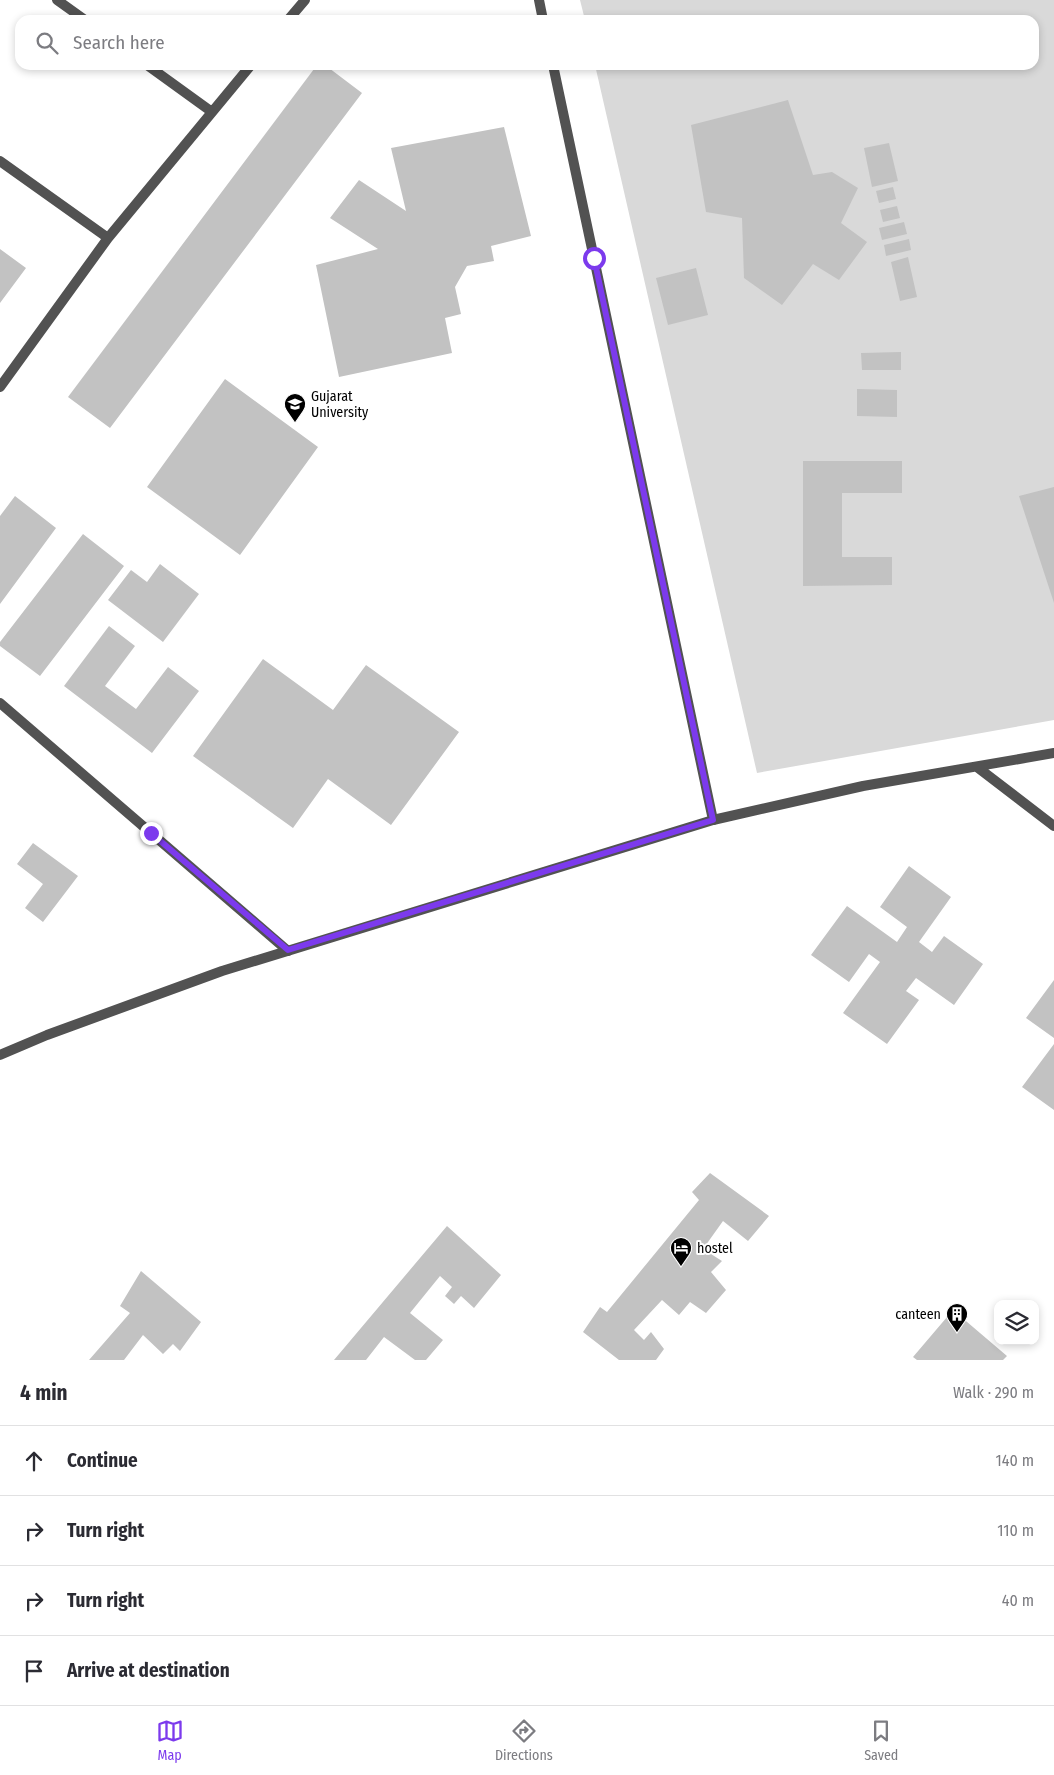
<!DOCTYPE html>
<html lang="en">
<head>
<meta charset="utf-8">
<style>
  :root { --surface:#fff; --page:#f2f2f3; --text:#2b2b33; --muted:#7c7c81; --line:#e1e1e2; --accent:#7c3aed }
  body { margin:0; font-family:"Fira Sans Condensed",sans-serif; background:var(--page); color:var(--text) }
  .controls { position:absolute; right:15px; bottom:15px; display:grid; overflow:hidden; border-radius:10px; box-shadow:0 2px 8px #0003 }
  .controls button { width:45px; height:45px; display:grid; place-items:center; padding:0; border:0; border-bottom:1px solid var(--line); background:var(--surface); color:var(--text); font:25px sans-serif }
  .stop { position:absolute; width:15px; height:15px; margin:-11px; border:4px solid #7c3aed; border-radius:50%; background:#fff }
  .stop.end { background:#7c3aed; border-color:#fff; box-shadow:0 1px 5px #0008 }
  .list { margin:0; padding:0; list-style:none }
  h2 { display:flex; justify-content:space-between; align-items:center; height:65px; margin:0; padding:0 20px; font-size:21px }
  h2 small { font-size:16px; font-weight:400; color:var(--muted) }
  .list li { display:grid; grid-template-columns:32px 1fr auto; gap:15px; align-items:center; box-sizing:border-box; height:70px; padding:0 20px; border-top:1px solid var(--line) }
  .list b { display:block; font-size:19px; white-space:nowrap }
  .list em { font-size:16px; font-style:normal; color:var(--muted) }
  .icon { flex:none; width:28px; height:28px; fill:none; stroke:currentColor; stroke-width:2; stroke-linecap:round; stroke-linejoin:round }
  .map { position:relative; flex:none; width:1054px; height:1360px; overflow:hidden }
  .search { position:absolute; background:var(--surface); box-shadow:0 2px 8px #0003; left:15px; right:15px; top:15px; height:55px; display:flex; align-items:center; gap:12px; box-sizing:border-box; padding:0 18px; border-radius:15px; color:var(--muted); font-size:19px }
  .sheet { height:345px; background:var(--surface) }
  nav { display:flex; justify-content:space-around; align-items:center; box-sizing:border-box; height:70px; border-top:1px solid var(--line); background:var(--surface); font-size:14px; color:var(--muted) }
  nav a { display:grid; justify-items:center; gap:2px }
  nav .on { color:var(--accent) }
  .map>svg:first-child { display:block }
  .green { fill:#d9d9d9 }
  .building { fill:#c2c2c2 }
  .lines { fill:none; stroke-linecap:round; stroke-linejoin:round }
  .service { stroke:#525252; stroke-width:10 }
  .minor { stroke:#525252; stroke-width:10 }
  .tertiary { stroke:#525252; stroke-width:10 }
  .route { stroke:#7c3aed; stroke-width:6 }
  .labels { text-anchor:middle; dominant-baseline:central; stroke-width:4; stroke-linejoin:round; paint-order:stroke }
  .poi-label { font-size:14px; fill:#000; stroke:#fff; text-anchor:start }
</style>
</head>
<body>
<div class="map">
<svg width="1054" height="1360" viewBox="0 0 1054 1360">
  <rect width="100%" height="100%" fill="#fff"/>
  <path class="green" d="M580,0h474v720l-297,53 -162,-708h439v-45h-449z"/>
  <path class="building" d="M317,65h8l37,28 -252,335 -42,-31z
    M788,100l25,75 19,-3 26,16 -17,35 26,19 -28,38 -26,-16 -31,41 -38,-27 -2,-60 -36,-6 -15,-87z
    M504,127l27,109 -40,10 3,15 -27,5 -12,21 6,27 -16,4 7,35 -113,24 -23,-112 62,-16 -48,-31 29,-38 47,31 -15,-63z
    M889,143l9,38 -26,6 -8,-39z
    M893,187l3,12 -17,4 -3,-12z
    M897,206l3,12 -17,4 -3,-12z
    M904,222l3,12 -25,6 -3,-12z
    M909,239l2,11 -25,6 -2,-11z
    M0,249l26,19 -26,35z
    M908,257l9,40 -17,4 -9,-39z
    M696,268l12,47 -40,10 -12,-47z
    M901,352v18h-39l-1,-17z
    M225,379l93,68 -78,108 -93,-68z
    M857,389l40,1v27l-40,-1z
    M803,461h99v32h-60v64h50v28l-89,1z
    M1054,487v116l-35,-107z
    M15,496l41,32 -56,76v-88z
    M83,534l41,32 -84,110 -40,-30v-4z
    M160,564l39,30 -36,48 -55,-42 23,-30 16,12z
    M109,626l26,20 -30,40 31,23 32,-42 31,24 -47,62 -88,-67z
    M263,659l70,51 33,-45 93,67 -68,93 -63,-46 -35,49 -100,-72z
    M33,843l45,33 -35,46 -18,-14 18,-24 -26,-20z
    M909,866l42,31 -32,45 13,10 12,-16 39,28 -29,41 -38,-27 -10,13 13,9 -32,44 -44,-31 37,-51 -11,-8 -20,28 -38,-27 36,-49 50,36 10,-15 -27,-20z
    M1054,980v58l-28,-20z
    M1054,1044v66l-32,-23z
    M710,1173l59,43 -21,25 -25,-20 -20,28 19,12 -11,11 15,18 -20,23 -16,-11 -11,13 -17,-15 -28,30 10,10 7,-8 13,17 -8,11h-37l-36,-28 17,-25 7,5 92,-112 -7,-8z
    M447,1226l54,49 -27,33 -13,-12 -7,8 -9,-8 7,-9 -12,-11 -30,37 33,27 -17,20h-11l-31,-23 -18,23h-32z
    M141,1271l60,51 -21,29 -7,-7 -10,10 -20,-19 -19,25h-35l41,-47 -10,-7z
    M953,1310l54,46 -4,4h-86l-4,-3z"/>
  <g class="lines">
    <path class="service" d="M57,0l28,20
      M288,20l17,-20
      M147,65l65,47
      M0,161l108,77
      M0,387l108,-149 143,-173
      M0,703l288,248"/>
    <path class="minor" d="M977,767l77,59
      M713,820l150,-34 191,-33"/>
    <path class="tertiary" d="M539,0l4,20
      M0,1055l47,-20 175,-64 491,-151 -160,-755"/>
  </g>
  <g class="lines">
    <path class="route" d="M151,833l137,117 425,-130 -119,-562"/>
  </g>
  <defs>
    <g id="university-pin" transform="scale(1.125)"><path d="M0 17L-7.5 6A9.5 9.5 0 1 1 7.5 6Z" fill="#000" stroke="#fff"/><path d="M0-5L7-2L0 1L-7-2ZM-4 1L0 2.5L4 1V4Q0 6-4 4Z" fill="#fff"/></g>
    <g id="hotel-pin" transform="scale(1.125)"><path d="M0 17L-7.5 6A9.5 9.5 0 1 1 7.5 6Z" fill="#000" stroke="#fff"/><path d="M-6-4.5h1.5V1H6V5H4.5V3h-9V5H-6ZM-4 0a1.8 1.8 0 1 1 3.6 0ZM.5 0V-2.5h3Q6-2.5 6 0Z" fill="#fff"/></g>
    <g id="building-pin" transform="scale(1.125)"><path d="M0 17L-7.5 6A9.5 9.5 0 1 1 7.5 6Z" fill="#000" stroke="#fff"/><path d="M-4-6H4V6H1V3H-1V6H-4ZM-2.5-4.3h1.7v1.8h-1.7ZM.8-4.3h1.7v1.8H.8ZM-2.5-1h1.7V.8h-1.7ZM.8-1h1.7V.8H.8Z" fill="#fff"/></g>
  </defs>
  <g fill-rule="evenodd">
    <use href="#university-pin" x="295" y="404"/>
    <use href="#hotel-pin" x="681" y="1248"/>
    <use href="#building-pin" x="957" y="1314"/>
  </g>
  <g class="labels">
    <g class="poi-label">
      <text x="311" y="396">Gujarat<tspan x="311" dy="16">University</tspan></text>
      <text x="697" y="1248">hostel</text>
      <text x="941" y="1314" text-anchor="end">canteen</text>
    </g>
  </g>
</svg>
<div class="controls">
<button><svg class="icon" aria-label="layers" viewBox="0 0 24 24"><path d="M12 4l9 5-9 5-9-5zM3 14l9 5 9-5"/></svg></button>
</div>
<div class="stop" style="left:594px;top:258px"></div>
<div class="stop end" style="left:151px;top:833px"></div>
<div class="search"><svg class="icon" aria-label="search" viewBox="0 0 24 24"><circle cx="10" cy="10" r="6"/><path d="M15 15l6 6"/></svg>Search here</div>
</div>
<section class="sheet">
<h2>4 min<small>Walk · 290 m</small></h2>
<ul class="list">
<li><svg class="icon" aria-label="ahead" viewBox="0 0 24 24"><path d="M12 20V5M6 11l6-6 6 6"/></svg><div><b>Continue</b></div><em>140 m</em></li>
<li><svg class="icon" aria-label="right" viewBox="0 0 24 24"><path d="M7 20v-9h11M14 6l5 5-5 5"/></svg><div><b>Turn right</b></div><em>110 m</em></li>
<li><svg class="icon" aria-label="right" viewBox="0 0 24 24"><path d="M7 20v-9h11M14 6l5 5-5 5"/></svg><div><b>Turn right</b></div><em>40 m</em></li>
<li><svg class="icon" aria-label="arrive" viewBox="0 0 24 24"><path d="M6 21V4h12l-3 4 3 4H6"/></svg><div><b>Arrive at destination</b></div></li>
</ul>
</section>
<nav>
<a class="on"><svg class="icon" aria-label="map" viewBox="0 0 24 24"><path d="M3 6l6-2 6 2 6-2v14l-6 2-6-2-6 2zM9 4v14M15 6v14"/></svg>Map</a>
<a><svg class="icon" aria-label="directions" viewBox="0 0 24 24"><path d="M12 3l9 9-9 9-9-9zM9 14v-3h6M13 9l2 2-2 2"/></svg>Directions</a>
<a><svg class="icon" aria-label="saved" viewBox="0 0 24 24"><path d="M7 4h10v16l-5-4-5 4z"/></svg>Saved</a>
</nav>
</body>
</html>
